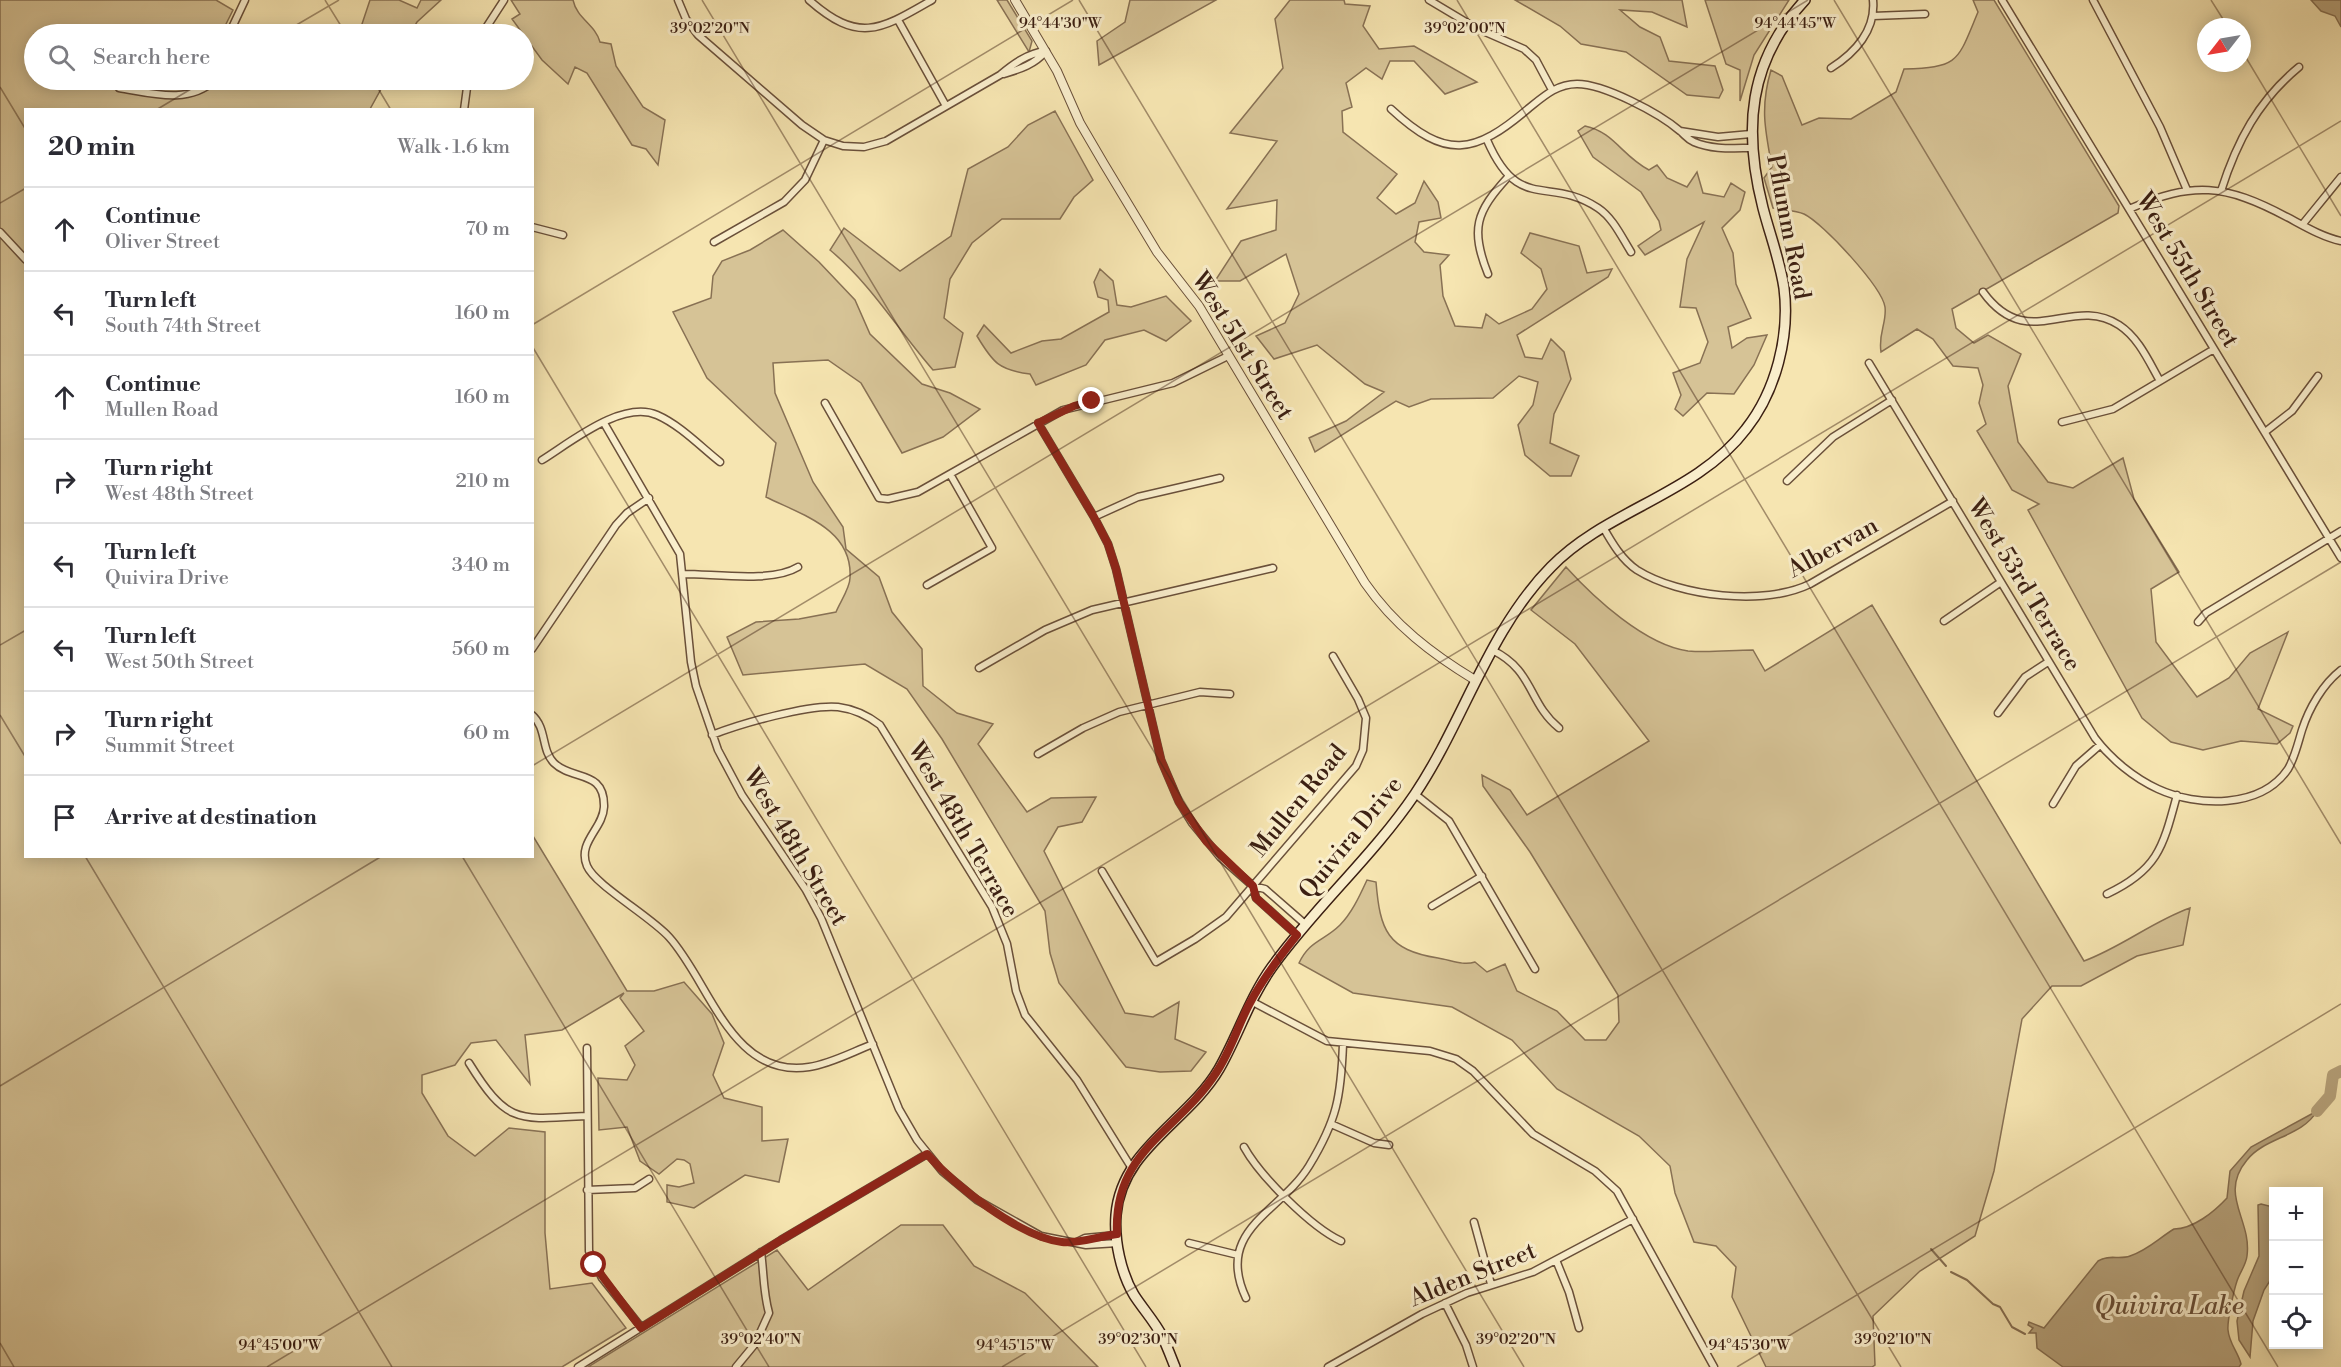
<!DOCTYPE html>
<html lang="en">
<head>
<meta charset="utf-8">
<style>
  :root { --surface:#fff; --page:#f7f7f7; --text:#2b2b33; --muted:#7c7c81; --line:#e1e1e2 }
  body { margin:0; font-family:"Libre Bodoni",serif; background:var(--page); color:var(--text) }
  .controls { position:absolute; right:18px; bottom:18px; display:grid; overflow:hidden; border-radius:0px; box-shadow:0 3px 15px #0003 }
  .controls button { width:54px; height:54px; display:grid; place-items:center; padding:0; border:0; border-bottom:2px solid var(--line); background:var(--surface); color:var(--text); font:30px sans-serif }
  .compass { position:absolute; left:2197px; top:18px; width:54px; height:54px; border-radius:50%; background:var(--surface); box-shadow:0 3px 15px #0003; rotate:239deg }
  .stop { position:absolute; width:18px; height:18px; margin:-14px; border:4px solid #8f2418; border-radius:50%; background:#fff }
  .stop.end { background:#8f2418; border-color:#fff; box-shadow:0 2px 6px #0008 }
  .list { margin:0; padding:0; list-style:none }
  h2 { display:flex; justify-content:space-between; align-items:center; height:78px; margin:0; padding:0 24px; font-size:26px }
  h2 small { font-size:20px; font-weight:400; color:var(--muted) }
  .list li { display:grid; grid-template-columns:39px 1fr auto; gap:18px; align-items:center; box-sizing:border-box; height:84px; padding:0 24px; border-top:2px solid var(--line) }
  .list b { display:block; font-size:22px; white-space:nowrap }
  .list p { margin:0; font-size:20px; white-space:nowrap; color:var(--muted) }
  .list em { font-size:20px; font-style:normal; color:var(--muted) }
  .icon { flex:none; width:33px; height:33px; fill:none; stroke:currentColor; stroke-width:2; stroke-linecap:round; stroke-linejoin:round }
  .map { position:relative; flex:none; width:2341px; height:1367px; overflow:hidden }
  .search { position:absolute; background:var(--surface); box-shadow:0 3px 15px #0003; left:24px; top:24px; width:510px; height:66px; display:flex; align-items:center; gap:15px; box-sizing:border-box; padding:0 21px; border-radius:33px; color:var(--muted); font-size:22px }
  .panel { position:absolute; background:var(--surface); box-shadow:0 3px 15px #0003; left:24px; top:108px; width:510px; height:750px; border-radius:0px }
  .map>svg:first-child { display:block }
  .green { fill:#d6c396; stroke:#887154; stroke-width:1.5 }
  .water { fill:#b6a27b; stroke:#856e51; stroke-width:1.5 }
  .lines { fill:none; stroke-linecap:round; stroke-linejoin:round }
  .stream { stroke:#856e51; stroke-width:2 }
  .river { stroke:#b6a27b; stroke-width:12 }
  .minor-casing { stroke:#6a503a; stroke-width:9 }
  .tertiary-casing { stroke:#6a503a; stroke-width:10 }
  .secondary-casing { stroke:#3b1f12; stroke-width:12 }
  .minor { stroke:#f9eecc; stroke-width:6 }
  .tertiary { stroke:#f9eecc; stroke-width:8 }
  .secondary { stroke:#f9eecc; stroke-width:9 }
  .route { stroke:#8f2418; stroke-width:8 }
  .ticks { fill:none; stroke:#3b1f12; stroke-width:1.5; stroke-opacity:0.45 }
  .labels { text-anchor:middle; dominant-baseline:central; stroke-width:6; stroke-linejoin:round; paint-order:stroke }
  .street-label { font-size:24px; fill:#3b1f12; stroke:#f9eecc }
  .water-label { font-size:26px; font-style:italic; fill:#664d37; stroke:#f9eecc }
  .ticks-label { font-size:15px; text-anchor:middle; fill:#3b1f12; stroke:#f9eecc; stroke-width:6; stroke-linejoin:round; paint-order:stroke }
</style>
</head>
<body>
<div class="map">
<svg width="2341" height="1367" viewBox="0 0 2341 1367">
  <rect width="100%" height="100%" fill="#f6e5b1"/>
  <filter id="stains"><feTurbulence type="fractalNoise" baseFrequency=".00333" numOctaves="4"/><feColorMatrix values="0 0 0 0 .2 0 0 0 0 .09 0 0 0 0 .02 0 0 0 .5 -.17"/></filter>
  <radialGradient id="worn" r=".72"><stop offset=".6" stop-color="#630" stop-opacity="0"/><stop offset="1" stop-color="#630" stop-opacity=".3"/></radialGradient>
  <path class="green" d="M0,0h216l17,10 -12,24h-187v46h352l-16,29 -344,1v746h506l1,-20 94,155h27l30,-9 28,32 12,29 -11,32 11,23 38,9v34l26,-2 -9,43 -34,-7 -51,33 -27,-6v-17l12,2 15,-4 -4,-19 -6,-4 -7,-1 -18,15 -19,-13 -13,-34 -28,3 -1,-52 29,2 8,-15 -10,-19 19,-15 -24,-33 4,-5 -62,37 -37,5 5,49 -34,-44 -25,3 -16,22 -33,10v18l26,43 27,20 34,-28 36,4v101l5,56 42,-6 34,45 -64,39h-562z
    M370,0h29l18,8 4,-8h20l-24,22 -7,12h-57l7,-4z
    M511,0h62c4,19 22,24 27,42l11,2 5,22 27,41 22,13 -7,45 -12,-16 -14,-4 -45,-72 -12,-6 -7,17 -26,-24 -30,-41 8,-5z
    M997,0h10l25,41 -3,11z
    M1130,0h86l-117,65 -2,-24 28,-19z
    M1290,0h54l1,4 25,2 -7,20 16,23 35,-3 63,36 -32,12 -31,-33h-24l-8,18 -16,-11 -20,15 6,24 -10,4 1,21 54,42 -20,24 19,16 19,-11 9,-22 14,21 3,16 -22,4 -4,20 9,10 25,3 -9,10 3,31 12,30 27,2 4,-14 13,10 33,-15 15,-20 -6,-20 -20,-16 9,-20 49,13 8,27 25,-4 -4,8 -91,58 8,22 17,2 9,-20 13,13 7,27 -17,35 -4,29 29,13 -8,20h-21l-25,-21 -7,-30 15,-20 5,-23 -19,-6 -26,22 -62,1 -22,8 -13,-6 -81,51 -6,-14 37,-17 38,-29 -19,-8 -48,-39 -43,14 -18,-23 29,-13 14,-29 -13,-40 -46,27h-25l26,-40 35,-11 1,-30 -50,9 50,-68 -47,-8 53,-65 -8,-49z
    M1515,0h167l5,27 -35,-15 -32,-2 20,17 20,10 9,24 46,5 8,24 -4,8 -32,-3 -61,-43 -45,-8 -21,-18z
    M1705,0h84l-35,55 -14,46v-31l-14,-6z
    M1973,0h21l125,206 -1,7 -166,96 4,19 18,15 14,-8 33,19 -13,32 10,56 30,40 25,6 50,-30 11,41 45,73 -28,17 5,53 41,55 32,-19 21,-25 38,-21 -30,77 35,17 -3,7 -13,11 -36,-3 -38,9 -32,-8 -29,-24 -114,-208 11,-6 -27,-14 -35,-59 9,-7 -7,-21 4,-18 -5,-17 -25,-2 -20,-27 -16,-10 -36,23c-3,-19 6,-29 4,-45 -3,-20 -62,-84 -81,-93 -8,-4 -22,-4 -31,-6l-9,-30 8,-11c-7,-37 -12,-60 -1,-97l11,6 20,49 17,-7 32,1 45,-27 8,-23c56,-2 53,-7 74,-57z
    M1055,111l38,69 -19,17 -14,22h-58l-30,24 -22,36 -6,39 19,15 -8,34 -22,3c-35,-40 -62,-86 -103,-120l14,-22 56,43 51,-35 17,-67 40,-22 20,-22z
    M1585,126c29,6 37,30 64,44l8,-5 10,13 20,9 10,-15 6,21 21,4 7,-14 14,9 -5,18 -18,18 11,25 3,31 15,34 -23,9 4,21 15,-10 20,-3 -13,30 -20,29 -27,-1 -24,23 -8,-7 6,-14 -8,-22 27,-10 8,-21 -12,-34 -16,-1 7,-48 17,-37 -59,33 -7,-9 23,-16 -2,-9 -18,-29 -48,-35 -15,-26z
    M783,230l36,32 36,38 15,34 52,50 28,9 30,16 -37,28 -41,16 -41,-70 -33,-23 -55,3 2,30 38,89 30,45 3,22 33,28 13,35 30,37 1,37 34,27 36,11 -15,20 49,68 24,-14 45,-1 -14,25 -24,5 -14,24 81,162 28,4 26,-15 -4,37 31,13 -15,19 -31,1 -34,-5 -67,-84 -9,-30 -5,-42 -103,-172 -35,-50 -42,-25 -122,11 -16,-38 29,-15 43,-3 37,-7c4,-10 14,-24 14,-34 3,-49 -48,-63 -84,-81l10,-54 -69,-65 -34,-66 38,-14 2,-22 9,-15 28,-11z
    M1100,269l13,12 4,24 14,2 35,-11 25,25 -25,20 -22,-11 -39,10 -19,25 -50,20 -6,-11c-31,-4 -37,-11 -53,-38l7,-11 27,28 31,-12 19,-2 48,-27 -1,-12 -10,-3 -4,-15z
    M1566,567c28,31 79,78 122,84 21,2 44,-1 65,-1l12,21 107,-66 212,356c38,-14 69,-40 106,-53l-7,37 -46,11 -56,30h-29l-30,33 -28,152 -19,65 -55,35 -47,45 2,49 -3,2h-106l-34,-70 4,-30 -20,-21 -22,-4 -19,-49 -5,-27 -31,-30 -82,-47 -45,-49 -60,-33 -99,-14 -54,-30c11,-23 25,-22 41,-38 12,-12 20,-30 27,-45l9,2c4,48 11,68 62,76 13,2 25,8 37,4l12,10 18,-8 12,27 40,20 28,29h21l13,-18 -1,-27 -88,-143 -47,-66 -1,-11 28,15 17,25 122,-74 -74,-97 -44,-34z
    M901,1225h42l31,41 51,27 73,74h-510l189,-117 31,40z"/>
  <path class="water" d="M2311,0h30v27l-6,-11 -14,-5z
    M2317,1111c-15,26 -52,26 -70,49 -29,35 5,59 0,96 -1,9 -7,16 -10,25 -3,9 -10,40 -9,49 1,13 10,22 13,34l-2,3h-176l-26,-19 -1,-15h-7l4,-5 -5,-3 1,-3 15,6 54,-67c11,-7 21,-1 32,-5 18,-6 29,-18 44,-27 19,0 40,-17 53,-31l3,-27 21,-24z
    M2261,1204l12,3v69l-9,14 -11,31 -3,36 -11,-17 -2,-19 7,-30 15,-35 -1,-51z"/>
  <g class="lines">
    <path class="stream" d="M1931,1249l15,17
      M1951,1272l16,8 26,24 7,3 12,20 13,7"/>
    <path class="river" d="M2317,1111l13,-15 3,-21 8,-4"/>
    <g class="minor-casing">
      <path id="minor" d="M678,0l8,19 12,16 104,90 22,15 19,6 21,1 22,-6 114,-66c13,-11 28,-22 46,-24
        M809,0c50,44 71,30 123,0
        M1429,0l47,28 48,21 12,11 16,30
        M2002,0l339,558
        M2093,0l67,127 27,63
        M1873,16l52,-2
        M898,20l48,86
        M229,34l16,-34
        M482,34l22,-34
        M1831,68c24,-15 45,-38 42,-68
        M1004,74c16,-5 30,-9 42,-23
        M119,88c32,5 69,17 96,-8
        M1391,109c55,51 83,46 138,-1 15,-12 28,-24 48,-24 27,0 82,29 103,47 5,4 7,8 14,11 19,8 39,6 59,6
        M464,110l4,-30
        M1680,131l38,6 33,-3
        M1487,140c32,74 61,35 111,68 15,10 23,28 33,44
        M2221,191c16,-50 37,-90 78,-124
        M2129,209c64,-28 96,-25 158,8 17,9 35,20 54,24
        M2302,225l39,-48
        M532,227l31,8
        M0,232l26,28
        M714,242l70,-40 21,-22 19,-40
        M1488,274c-18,-45 -12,-62 20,-97
        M1983,292c45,62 88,2 136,33 20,13 30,37 41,56
        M1869,363l226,375c16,21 39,40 63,51 39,18 103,20 130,-20 7,-12 10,-26 14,-39 7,-22 21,-46 39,-60
        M825,403l54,95 9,1 30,-7 145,-82 110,-27 55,-27
        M2062,422l51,-13 101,-60
        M604,423l76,131 11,108 5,24 22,64 24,45 64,95 15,28 78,191 18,31 25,31 35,29 64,36 45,9 32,-2
        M1038,423l56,94 14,27 8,25 45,191 18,42 13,21 28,34 33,29 12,3 40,35
        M2265,432l27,-21 26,-35
        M542,460c29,-18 80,-60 115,-45 23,10 44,32 63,47
        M1787,481l46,-44 59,-37
        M1094,517l44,-20 82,-19
        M1603,527c9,16 19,33 34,43 43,27 127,36 173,14l143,-83
        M684,574c31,0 88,9 114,-7
        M927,585l65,-37 -42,-74
        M1944,621l57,-39
        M2198,622l8,-9 135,-82
        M532,649l84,-124 11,-12 22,-15
        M1492,650c42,20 36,53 67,78
        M979,668l66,-38 47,-20 181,-42
        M1998,713l27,-36 23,-15
        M532,715c15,13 9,35 22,48 18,18 51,6 50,44 -1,22 -27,35 -17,59 8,19 63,50 82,71 41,45 62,142 140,130 21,-3 43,-15 64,-23
        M712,735c28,-11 97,-31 126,-28 16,2 29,8 42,18l112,182 15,37 9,47 9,24 52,65 54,87
        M1038,754l45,-26 36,-16 81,-20 30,2
        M1415,794l34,27 86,148
        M2053,804l23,-38 24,-21
        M1102,871l54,91 39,-23 31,-22 130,-151 7,-16 3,-32 -8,-19 -25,-43
        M1253,886l3,12 41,37
        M2107,894c51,-24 56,-47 70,-99
        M1432,906l50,-30
        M1251,1001l76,40 103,10 26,8 17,12 60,63 62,37 22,20 97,176
        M587,1048l2,203 13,27 39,49
        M469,1063c38,61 48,57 117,53
        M1331,1124l43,19 15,2
        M1244,1147c16,29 67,80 97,94
        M587,1190l48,-2 14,-9
        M1474,1222l17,62
        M1077,1242l8,-4 32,-3
        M1189,1243l49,12
        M1556,1260l13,32 10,36
        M1246,1298c-32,-68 34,-85 63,-132 28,-46 32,-69 34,-122
        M1445,1303l21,42 7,22
        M578,1367l203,-127 146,-86
        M736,1367l19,-23 14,-31c-6,-22 -5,-39 -8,-61
        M1328,1367l94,-53 45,-21 66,-21 100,-53"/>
    </g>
    <g class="tertiary-casing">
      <path id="tertiary" d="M1015,0l42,71 23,52 24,41 53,88 42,54 166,277c29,42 67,71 110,97"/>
    </g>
    <g class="secondary-casing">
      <path id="secondary" d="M1175,1367c-4,-10 -8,-21 -13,-31 -7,-14 -19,-27 -28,-41 -13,-22 -20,-54 -18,-80 5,-66 72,-93 103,-146 19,-33 30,-70 53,-102 44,-61 101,-111 143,-173 49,-73 73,-163 136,-227 55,-57 146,-73 195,-138 30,-38 44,-93 38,-141 -4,-27 -14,-53 -21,-80 -20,-78 -15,-147 42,-208"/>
    </g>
    <use href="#minor" class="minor"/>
    <use href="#tertiary" class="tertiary"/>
    <use href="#secondary" class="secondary"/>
  </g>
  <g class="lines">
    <path class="route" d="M594,1265l47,63 140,-88 146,-86c28,32 93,83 135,88 15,2 39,-6 55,-8 -4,-84 60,-101 99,-161 15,-22 22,-48 34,-70 13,-25 30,-47 47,-68l-41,-37 -3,-12 -47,-45 -27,-39 -18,-42 -45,-191 -8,-25 -14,-27 -56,-94 36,-17 18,-5"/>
  </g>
  <path class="ticks" d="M325,0l21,34M702,0l822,1367M1079,0l822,1367M1457,0l821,1367M1834,0l507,844M2211,0l17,27M281,34l58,-34M2242,51l99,165M373,80l18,30M0,87l26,43M156,110l50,-30M0,203l26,-15M532,325l541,-325M532,346l614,1021M0,645l26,-15M0,715l26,43M532,766l1276,-766M85,856l307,511M462,856l307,511M0,1086l382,-230M0,1343l14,24M267,1367l2074,-1246M1002,1367l1339,-805M1737,1367l604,-363"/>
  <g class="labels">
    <g class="street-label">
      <text transform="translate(1788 227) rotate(79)">Pflumm Road</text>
      <text transform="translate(2187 270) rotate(59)">West 55th Street</text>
      <text transform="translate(1242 346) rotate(58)">West 51st Street</text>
      <text transform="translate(1833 548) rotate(-29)">Albervan</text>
      <text transform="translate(2024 585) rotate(59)">West 53rd Terrace</text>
      <text transform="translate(1299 801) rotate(-51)">Mullen Road</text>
      <text transform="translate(963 830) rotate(60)">West 48th Terrace</text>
      <text transform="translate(1351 838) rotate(-51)">Quivira Drive</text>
      <text transform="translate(795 847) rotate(59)">West 48th Street</text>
      <text transform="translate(1473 1275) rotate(-22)">Alden Street</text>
    </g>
    <g class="water-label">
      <text x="2169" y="1306">Quivira Lake</text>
    </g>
  </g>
  <g class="ticks-label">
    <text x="1060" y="28">94°44'30"W</text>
    <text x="1795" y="28">94°44'45"W</text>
    <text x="710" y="33">39°02'20"N</text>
    <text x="1465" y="33">39°02'00"N</text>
    <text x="761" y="1344">39°02'40"N</text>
    <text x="1138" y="1344">39°02'30"N</text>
    <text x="1516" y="1344">39°02'20"N</text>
    <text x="1893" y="1344">39°02'10"N</text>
    <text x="280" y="1350">94°45'00"W</text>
    <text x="1015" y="1350">94°45'15"W</text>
    <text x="1749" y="1350">94°45'30"W</text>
  </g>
  <rect width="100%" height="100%" filter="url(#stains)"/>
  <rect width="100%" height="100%" fill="url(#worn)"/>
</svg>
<div class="controls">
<button>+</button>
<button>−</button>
<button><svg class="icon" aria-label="locate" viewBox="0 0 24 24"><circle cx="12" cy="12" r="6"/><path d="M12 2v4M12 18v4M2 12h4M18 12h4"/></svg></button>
</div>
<svg class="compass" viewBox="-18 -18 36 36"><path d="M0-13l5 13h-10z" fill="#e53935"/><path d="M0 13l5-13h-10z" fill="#7c7c81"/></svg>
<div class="stop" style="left:594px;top:1265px"></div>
<div class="stop end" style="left:1092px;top:401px"></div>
<div class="search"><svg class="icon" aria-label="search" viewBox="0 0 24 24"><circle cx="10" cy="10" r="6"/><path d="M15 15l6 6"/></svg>Search here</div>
<section class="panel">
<h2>20 min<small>Walk · 1.6 km</small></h2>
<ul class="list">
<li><svg class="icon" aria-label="ahead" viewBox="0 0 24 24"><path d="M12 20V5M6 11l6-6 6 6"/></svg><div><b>Continue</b><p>Oliver Street</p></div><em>70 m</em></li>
<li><svg class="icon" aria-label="left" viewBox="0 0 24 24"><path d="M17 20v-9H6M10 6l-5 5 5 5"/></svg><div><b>Turn left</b><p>South 74th Street</p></div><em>160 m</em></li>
<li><svg class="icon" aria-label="ahead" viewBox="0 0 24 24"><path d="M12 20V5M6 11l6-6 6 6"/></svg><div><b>Continue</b><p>Mullen Road</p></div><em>160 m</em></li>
<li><svg class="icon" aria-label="right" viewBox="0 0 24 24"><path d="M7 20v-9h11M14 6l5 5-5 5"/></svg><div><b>Turn right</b><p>West 48th Street</p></div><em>210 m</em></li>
<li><svg class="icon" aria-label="left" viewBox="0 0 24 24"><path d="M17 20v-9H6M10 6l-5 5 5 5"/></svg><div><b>Turn left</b><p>Quivira Drive</p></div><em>340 m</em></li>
<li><svg class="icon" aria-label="left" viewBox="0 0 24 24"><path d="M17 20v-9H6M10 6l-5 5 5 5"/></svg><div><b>Turn left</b><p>West 50th Street</p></div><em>560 m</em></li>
<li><svg class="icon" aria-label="right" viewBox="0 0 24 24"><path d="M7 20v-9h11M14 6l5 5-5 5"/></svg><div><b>Turn right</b><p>Summit Street</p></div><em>60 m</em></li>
<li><svg class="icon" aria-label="arrive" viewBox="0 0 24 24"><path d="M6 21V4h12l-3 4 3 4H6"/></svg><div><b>Arrive at destination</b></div></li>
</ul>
</section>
</div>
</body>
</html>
